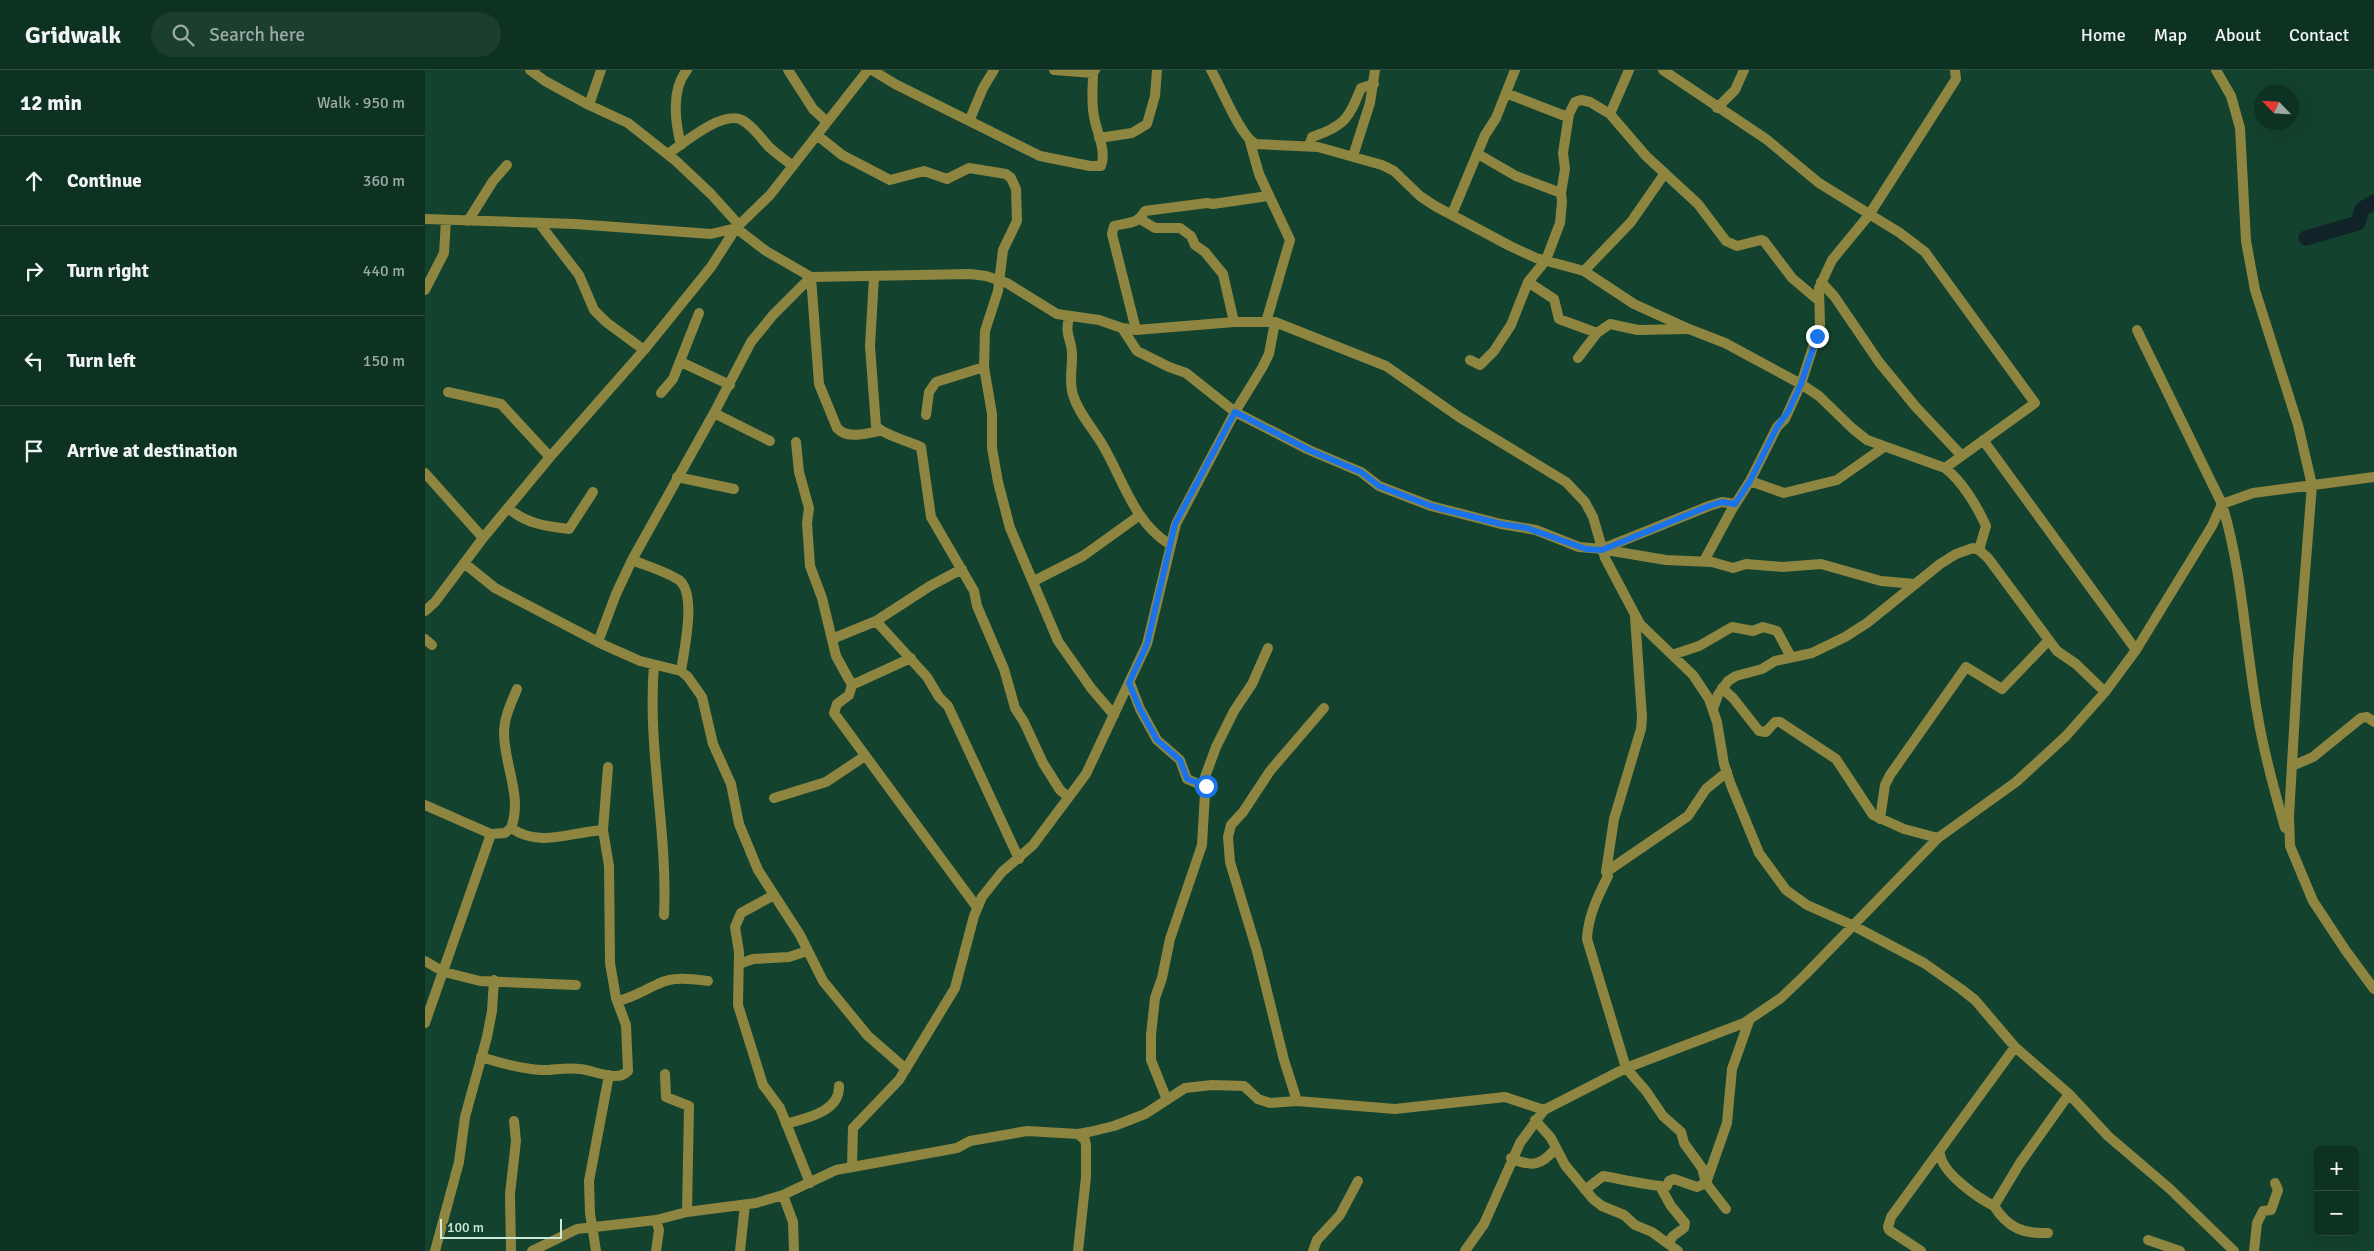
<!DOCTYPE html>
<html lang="en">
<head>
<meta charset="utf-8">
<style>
  :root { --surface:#0e3222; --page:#1c3e2f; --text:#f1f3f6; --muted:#9baaa5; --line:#2e4d40 }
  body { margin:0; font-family:Signika,sans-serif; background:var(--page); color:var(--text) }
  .controls { position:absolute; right:15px; bottom:15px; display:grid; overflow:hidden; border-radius:8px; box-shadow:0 5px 20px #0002 }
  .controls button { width:45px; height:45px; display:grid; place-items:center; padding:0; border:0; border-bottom:1px solid var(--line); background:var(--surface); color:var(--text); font:25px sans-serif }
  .compass { position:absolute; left:1829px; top:15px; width:45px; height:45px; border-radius:50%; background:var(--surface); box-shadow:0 5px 20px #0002; rotate:295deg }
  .scale { position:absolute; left:15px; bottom:12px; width:122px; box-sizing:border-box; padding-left:5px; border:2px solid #cdebda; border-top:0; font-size:14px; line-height:18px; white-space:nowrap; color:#cdebda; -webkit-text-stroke:4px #13422e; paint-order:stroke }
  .stop { position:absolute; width:15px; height:15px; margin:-11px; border:4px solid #1a73e8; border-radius:50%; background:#fff }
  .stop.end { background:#1a73e8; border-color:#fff; box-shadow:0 1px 5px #0008 }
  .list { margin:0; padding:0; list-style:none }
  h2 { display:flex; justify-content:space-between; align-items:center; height:65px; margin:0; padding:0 20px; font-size:21px }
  h2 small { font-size:16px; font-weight:400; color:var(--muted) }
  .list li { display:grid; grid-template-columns:32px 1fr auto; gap:15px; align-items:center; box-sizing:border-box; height:90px; padding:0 20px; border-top:1px solid var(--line) }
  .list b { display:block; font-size:19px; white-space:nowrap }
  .list em { font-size:16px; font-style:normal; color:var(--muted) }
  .icon { flex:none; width:28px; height:28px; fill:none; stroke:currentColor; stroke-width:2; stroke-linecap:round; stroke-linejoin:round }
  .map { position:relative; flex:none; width:1949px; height:1181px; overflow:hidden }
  header { display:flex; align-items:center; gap:30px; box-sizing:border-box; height:70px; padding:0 25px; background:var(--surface); border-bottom:1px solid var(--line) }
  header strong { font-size:24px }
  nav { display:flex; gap:28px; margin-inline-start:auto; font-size:18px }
  .search { width:350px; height:45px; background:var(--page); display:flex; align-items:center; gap:12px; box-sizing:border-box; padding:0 18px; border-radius:28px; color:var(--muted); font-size:19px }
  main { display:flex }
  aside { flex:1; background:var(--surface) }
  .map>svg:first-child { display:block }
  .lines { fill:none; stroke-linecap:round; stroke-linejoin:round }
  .river { stroke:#102329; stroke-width:15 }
  .minor { stroke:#8e8541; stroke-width:10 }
  .route { stroke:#1a73e8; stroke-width:6 }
</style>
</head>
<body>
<header>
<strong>Gridwalk</strong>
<div class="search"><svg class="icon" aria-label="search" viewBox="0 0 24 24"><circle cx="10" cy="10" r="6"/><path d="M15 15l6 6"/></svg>Search here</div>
<nav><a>Home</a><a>Map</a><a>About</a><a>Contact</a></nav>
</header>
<main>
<aside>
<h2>12 min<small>Walk · 950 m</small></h2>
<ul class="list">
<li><svg class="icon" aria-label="ahead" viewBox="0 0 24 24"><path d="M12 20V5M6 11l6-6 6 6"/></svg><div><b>Continue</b></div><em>360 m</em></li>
<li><svg class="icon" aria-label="right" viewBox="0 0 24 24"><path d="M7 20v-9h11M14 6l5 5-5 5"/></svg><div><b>Turn right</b></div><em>440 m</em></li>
<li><svg class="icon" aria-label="left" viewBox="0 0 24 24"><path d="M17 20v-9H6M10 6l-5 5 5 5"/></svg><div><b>Turn left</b></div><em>150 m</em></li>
<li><svg class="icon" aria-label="arrive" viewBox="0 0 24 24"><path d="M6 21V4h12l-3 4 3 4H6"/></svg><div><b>Arrive at destination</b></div></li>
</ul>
</aside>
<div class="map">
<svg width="1949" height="1181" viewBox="0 0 1949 1181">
  <rect width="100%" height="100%" fill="#13422e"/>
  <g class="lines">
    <path class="river" d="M1881,168l52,-15 4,-14 12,-7"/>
    <path class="minor" d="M105,0l15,11 44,24 39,18 48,38 35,33 28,31
      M363,0l25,39 14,13
      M447,0l23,14 145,72 50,10h11c6,-15 -5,-35 -7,-50 -3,-13 -1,-29 -1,-43
      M629,0l39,3 2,-3
      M786,0c10,17 30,68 45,74l62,3 64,18 12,6 26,25 15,10 75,40 26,12 48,13 50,33 55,25 36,14 76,41 18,12 33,32 15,12 78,28c17,13 32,38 41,58l-7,24
      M1238,0l103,69 53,44 81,50 25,19 110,151 -90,65
      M1791,0l15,26 9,32 6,113 9,49 43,135 14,60 -14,176 -9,155 1,30 23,55 33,50 28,38
      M1081,23l59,23 4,-2 6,-12 6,-2 9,2 20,12 36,42 52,48 28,37 11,5 24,-6 3,1 28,37 26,22
      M164,35l12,-35
      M1292,38l18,-18 9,-20
      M1185,44l19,-44
      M545,49l13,-31 11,-18
      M392,65l25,20 48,25 34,-9 23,8 22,-11 37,6 5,4 5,11 1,32 -14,29 -5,41 -13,40 -1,36 8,47v34l6,34 12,46 48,113 33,47 23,27
      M674,68l33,-5 15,-9 8,-28 2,-26
      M825,72l9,32 31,66 -24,82
      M256,75c-6,-23 -10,-56 6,-75
      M884,76l3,-9c33,-11 37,-19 49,-49l13,-4
      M243,84c16,-11 54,-44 74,-34 11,6 19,18 27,27 8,7 16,13 24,19
      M1053,84l38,22 45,17
      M928,86l17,-53 5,-33
      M1027,144l33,-79 11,-17 19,-48
      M0,149l150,5 136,10 25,-6 34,-33 98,-125
      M715,149l15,9h25l11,8 4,9 10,7 18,22 11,48
      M43,151l25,-40 14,-16
      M114,153l40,52 15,35 12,12 38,28
      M1159,201l47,-49 34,-49
      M386,207l8,107 18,44c11,12 29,5 43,3
      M449,207l-4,69 6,80c6,8 34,16 45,21l10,70 43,74 3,15 27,63 11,39 9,14 19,41 17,27 8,7
      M1103,212l26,17 5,20 38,14
      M1396,212l13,14 45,66 36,44 46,49
      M0,220l19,-37 2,-33
      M644,247c-5,21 4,22 3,40 0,13 -3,25 1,38 6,19 19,32 29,49 21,35 31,77 67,100
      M697,258l15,23 32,16 17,6 49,39 74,38 52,22 18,14 52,20 70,18 35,6 43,17 23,2 107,-43 13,-4 13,2
      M711,260l-24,-96 2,-8c14,-4 23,-1 31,-15l62,-8 6,1 55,-8
      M1712,260l85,174c21,69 23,142 36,213 6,38 17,75 27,111
      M1153,288l19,-25 13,-9 28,6 48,-1
      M1045,290l10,5 14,-14 17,-26 17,-43 18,-22 14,-37 2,-21 -1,-9 4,-24 -2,-16 6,-39
      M256,292l49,23
      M23,322l53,12 49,53
      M236,323l12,-14 26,-66
      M289,343l56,28
      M501,345l3,-23 7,-10 48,-15
      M1558,370l153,210
      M371,372l3,30 10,36 -2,15 3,43 12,32 14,58 16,29 -3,10 -12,9 -3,9 142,193
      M0,403l58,65
      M252,407l57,12
      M1325,411l34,12 53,-13 47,-33
      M83,438c19,16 37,18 61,21l24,-37
      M1181,480l60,10 46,2 21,6 13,-4 37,3 38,-3 60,17 34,3
      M207,490c15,6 33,11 47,20 18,14 5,70 2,91
      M1279,491l27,-50 19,-30 27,-54 8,-8 16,-35 19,-59 -1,-37 13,-28 37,-45 87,-136 -1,-9
      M39,493l31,25 109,57 36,16 41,10 7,6 14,20 11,47 18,40 8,40 19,46 42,65 23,46 45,55 38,33
      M609,511l49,-25 57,-41
      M0,541l10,-9 48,-64 67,-81 94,-107 67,-83 25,-39 30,23 45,26 159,-3 16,2 21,7 50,31 42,6 23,8 14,2 98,-8h41l111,44 73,51 107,65 19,20 8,15 12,41 35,66 53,51 16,24 8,23 7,42 7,21 28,68 27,37 21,15 45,20 72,38 37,26 14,11 40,47 54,47 39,42 62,53 64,62
      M1210,547l7,100 -1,12 -27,90 -8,53 2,4c-10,20 -20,40 -21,63l39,129 20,23 17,25 18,16 3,11 18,25 4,15 20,26
      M451,551l54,-35 32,-17
      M0,569l7,6
      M407,569l44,-18 51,56 12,20 9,9 71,153
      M173,572l18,-48 16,-34 82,-147 37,-71 22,-27 38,-38
      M1247,585l27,-9 33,-19 21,4 10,-4 14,4 14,26
      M229,595c-7,84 14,166 10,250
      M705,613l10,26 17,31 23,20 7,19 14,6 4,8 -3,52 -32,94 -8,39 -7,20 -4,37v25l16,40
      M427,615l59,-27
      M1297,618l11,10 26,33 7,1 9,-10h5l56,37 37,56 31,14 34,9
      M1288,639l5,-14 10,-14 8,-5 26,-7 13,-8 37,-8 33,-16 22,-14 73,-59 16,-10 17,-6 6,2 9,8 69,93 19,13 29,28
      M1867,696l21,-9 48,-39 6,-1 7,5
      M780,722v-15l11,-30 18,-36 18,-27 16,-36
      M349,728l52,-16 39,-26
      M0,735l66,29 14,-1 6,-5c12,-31 -7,-63 -7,-95 0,-15 7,-30 13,-44
      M1455,749l5,-34 5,-10 76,-108 36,22 46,-48
      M86,758c29,20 60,4 92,2
      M1181,802l82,-56 18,-27 21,-17
      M349,825l-33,18 -6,14 4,25 -1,53 25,80 17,23 30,75
      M0,891l19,11 36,9 96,4
      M314,894l14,-5 36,-2 18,-6
      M193,931c16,-4 26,-11 40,-17 15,-8 34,-5 50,-3
      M0,953l66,-189
      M56,987c19,6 41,12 61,13 13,0 25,-3 38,-1 14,1 37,14 48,2l-2,-46 -10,-27 -6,-35 -1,-97 -6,-36 5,-63
      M240,1004l1,23 23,9 -2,106
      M872,1031l-13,-41 -27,-109 -27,-89 -2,-25 3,-12 12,-13 27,-41 54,-63
      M1110,1050l16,18 14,27 28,34 9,7 22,9 11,10 17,7 26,19
      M361,1054c20,-6 54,-12 53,-38
      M1515,1084c2,19 38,44 54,52
      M1086,1088c21,10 31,7 45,-10
      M427,1097l1,-39 46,-48 56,-92 19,-72 8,-19 20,-25 31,-27 53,-71 61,-130 29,-120 59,-112 27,-44 7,-14 6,-32
      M1236,1118l10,18 14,17 -1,5 -11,8 -5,8
      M1160,1120l18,-14c13,2 57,12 64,10l2,-5 5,-2 23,8 9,-4 21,-60 5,-54 17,-48
      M358,1125l10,27 1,29
      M1623,1163c-25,1 -40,-5 -54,-27l26,-43 49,-69
      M1723,1170l32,11
      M10,1181l24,-89 6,-45 22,-80 5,-26 2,-31
      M86,1181l-1,-57 6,-53 -2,-20
      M107,1181l45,-22 79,-9 31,-8 69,-9 27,-8 53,-25 121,-22 13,-7 57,-10 51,3 11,-2 25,-6 31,-12 40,-26 27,-3 32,1 14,13 12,4 27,-2 98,8 110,-12 39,13
      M171,1181l-6,-38 -1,-32 20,-106
      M231,1181l3,-21 -3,-10
      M315,1181l5,-46
      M653,1181l8,-74v-32l-1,-5 -7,-6
      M888,1181l4,-11 23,-25 18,-34
      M1040,1181l19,-27 36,-81 24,-33 82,-42 118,-45 37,-25 24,-23 133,-137 78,-56 50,-46 39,-44 31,-42 76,-124 10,-22 31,-11 121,-16
      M1496,1181l-32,-21 -1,-3 3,-10 124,-170
      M1829,1181l3,-28 6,-12 8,-1 7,-20 -3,-7"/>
  </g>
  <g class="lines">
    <path class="route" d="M781,716l-1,7 -4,-9 -14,-5 -7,-19 -23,-20 -17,-31 -11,-26 18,-39 28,-120 60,-112 74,38 52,22 18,14 52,20 70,18 26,4 59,21 16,1 107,-44 13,-4 13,2 15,-23 27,-54 11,-15 13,-28 16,-48"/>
  </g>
</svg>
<div class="controls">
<button>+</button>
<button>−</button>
</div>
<svg class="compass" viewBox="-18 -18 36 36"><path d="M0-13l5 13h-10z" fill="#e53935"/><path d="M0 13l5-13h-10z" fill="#9baaa5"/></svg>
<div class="scale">100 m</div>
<div class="stop" style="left:781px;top:716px"></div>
<div class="stop end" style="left:1392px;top:266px"></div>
</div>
</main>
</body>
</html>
